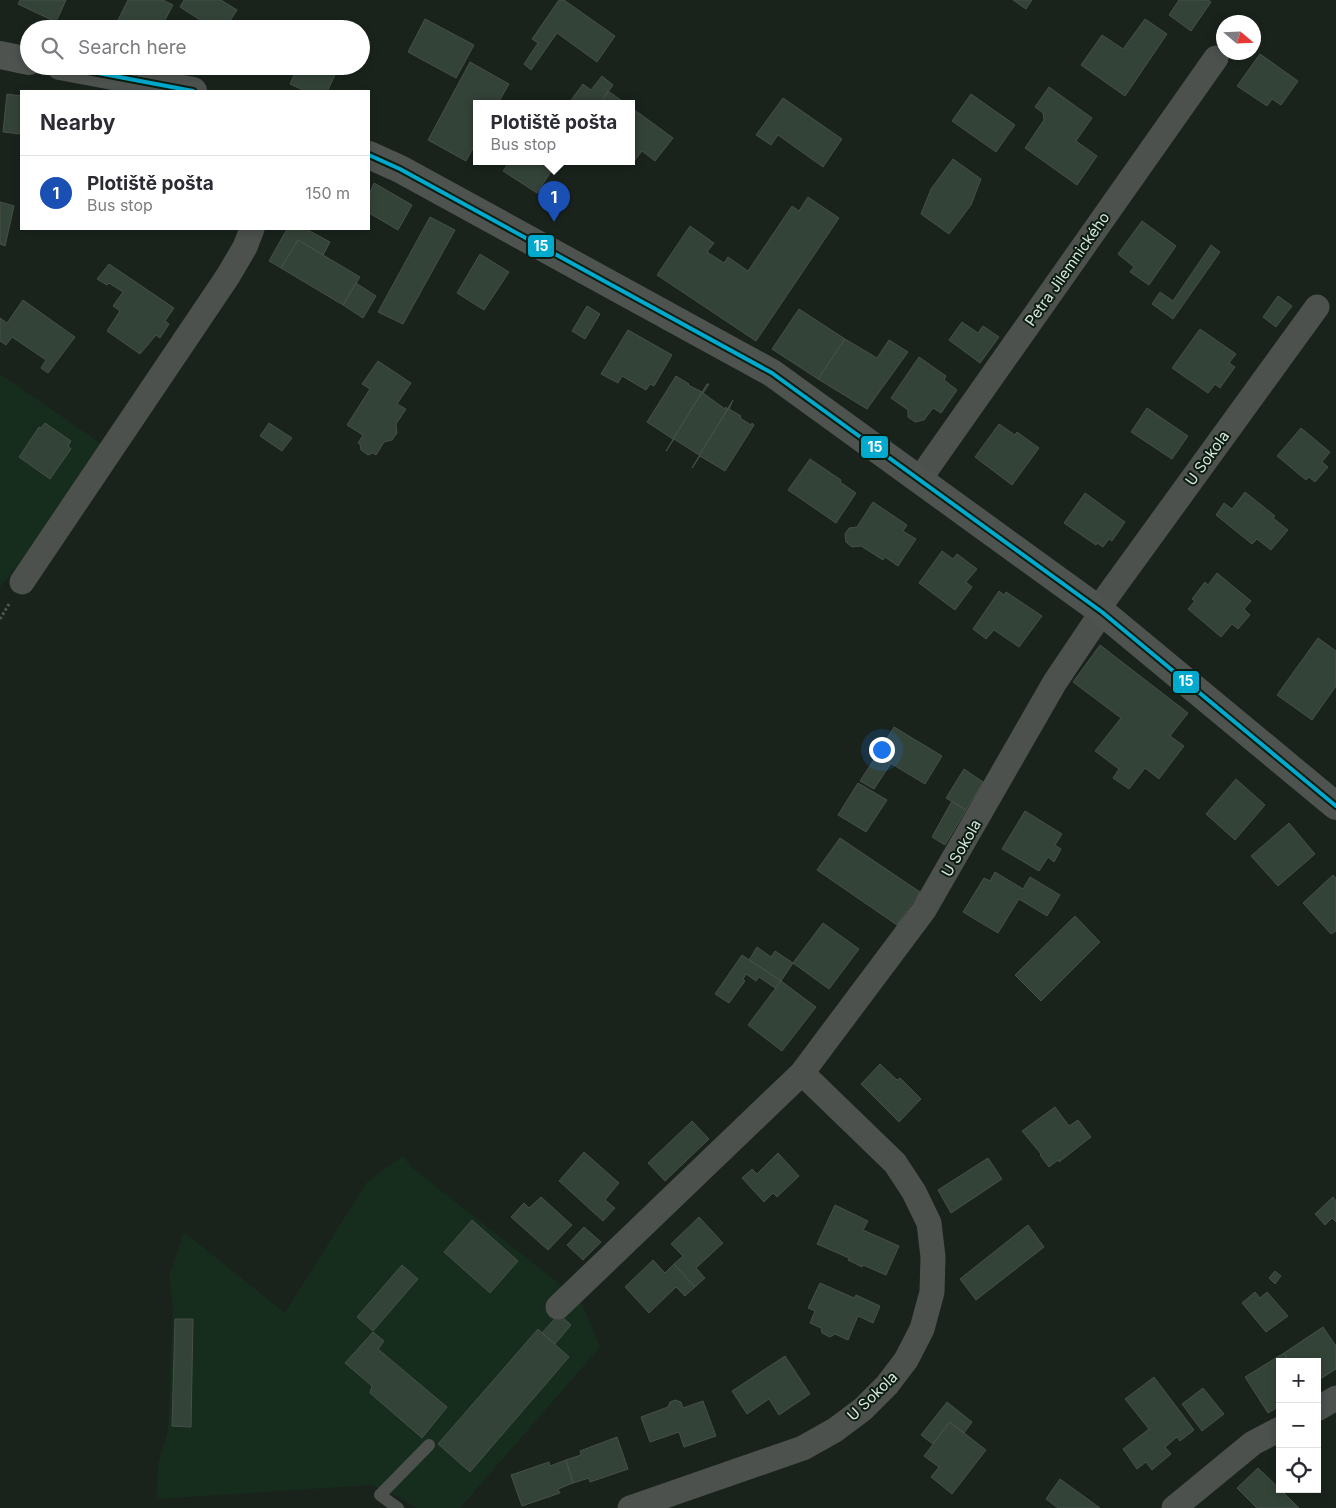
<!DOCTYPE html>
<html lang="en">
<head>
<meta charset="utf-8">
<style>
  :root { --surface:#fff; --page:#f2f2f3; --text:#2b2b33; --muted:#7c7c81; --line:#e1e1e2; --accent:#5b6161 }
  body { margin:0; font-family:Inter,sans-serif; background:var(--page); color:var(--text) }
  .controls { position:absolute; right:15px; bottom:15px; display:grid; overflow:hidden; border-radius:0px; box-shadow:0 2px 8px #0003 }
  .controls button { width:45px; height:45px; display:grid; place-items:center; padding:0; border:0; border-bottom:1px solid var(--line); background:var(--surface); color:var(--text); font:25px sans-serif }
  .compass { position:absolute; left:1216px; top:15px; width:45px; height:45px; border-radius:50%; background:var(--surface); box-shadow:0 2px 8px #0003; rotate:109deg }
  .you { position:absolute; left:881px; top:749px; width:18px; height:18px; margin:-12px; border:4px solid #fff; border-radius:50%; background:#1a73e8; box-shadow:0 0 0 8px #1a73e833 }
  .badge { display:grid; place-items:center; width:32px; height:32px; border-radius:50%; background:var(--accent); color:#fff; font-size:16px; font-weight:700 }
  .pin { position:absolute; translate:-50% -41px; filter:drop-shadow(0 1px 2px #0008) }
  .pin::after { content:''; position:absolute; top:26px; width:18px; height:15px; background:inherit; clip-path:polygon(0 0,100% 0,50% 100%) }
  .popup { position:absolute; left:473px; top:100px; width:162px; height:65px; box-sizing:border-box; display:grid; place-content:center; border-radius:0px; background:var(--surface); filter:drop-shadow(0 1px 4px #0005); font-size:16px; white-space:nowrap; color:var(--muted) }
  .popup b { font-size:19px; color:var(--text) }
  .popup::after { content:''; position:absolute; left:50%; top:100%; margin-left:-10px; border:10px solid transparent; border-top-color:var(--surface) }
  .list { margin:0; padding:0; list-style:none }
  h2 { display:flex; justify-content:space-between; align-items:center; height:65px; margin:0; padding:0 20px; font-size:21px }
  h2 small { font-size:16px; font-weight:400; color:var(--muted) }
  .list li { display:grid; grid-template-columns:32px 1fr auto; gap:15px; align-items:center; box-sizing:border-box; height:75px; padding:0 20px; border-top:1px solid var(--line) }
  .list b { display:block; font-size:19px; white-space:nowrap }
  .list p { margin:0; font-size:16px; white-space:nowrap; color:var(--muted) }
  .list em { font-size:16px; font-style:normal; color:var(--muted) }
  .icon { flex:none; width:28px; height:28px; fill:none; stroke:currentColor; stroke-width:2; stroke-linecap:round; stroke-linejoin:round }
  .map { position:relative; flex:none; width:1336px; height:1508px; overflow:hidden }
  .search { position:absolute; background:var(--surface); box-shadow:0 2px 8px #0003; left:20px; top:20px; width:350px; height:55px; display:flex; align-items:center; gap:12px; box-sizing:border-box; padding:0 18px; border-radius:28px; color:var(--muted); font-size:19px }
  .panel { position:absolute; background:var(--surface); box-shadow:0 2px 8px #0003; left:20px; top:90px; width:350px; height:140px; border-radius:0px }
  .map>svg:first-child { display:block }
  .built { fill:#162d1d }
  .building { fill:#344338; stroke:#464f49 }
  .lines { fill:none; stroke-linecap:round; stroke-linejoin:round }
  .path { stroke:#505652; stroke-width:3; stroke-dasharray:2.5 2.5; stroke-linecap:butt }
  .lane { stroke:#4d514e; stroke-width:12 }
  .street { stroke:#4d514e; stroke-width:25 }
  .secondary { stroke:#4e534f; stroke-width:28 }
  .bus-1-casing { stroke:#0c1e11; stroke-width:8 }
  .bus-1 { stroke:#00a9ce; stroke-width:4 }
  .labels { text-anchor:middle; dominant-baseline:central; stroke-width:4; stroke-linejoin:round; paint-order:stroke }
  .street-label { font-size:15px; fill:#dae6dd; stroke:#0c1e11 }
  .line-badge { stroke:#0c1e11; stroke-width:2 }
  .badge-label { font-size:14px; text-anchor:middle; font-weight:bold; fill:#fff }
</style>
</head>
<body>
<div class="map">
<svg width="1336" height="1508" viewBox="0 0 1336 1508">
  <rect width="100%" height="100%" fill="#19231c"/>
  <path class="built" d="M0,374l103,71 -69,100 -34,42z
    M403,1156l8,11 146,115 25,22 18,43 -140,161h-43l-20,-12 -26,-11 -214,14 1,-35 10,-33 5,-125 -4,-29 15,-45 101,81 82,-131z"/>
  <path class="building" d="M20,0h46l-10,22 -38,-18z
    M128,0h35l10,5 -13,24h-24l-18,-9z
    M184,0h37l16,10 -12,19h-11l-34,-22z
    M559,0h5l51,36 -18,26 -40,-29 -26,37 -7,-6 14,-21 -6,-4z
    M1013,0h19l-6,9z
    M1179,0h29l3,2 -20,29 -22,-16z
    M425,19l49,26 -18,33 -48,-26z
    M1145,19l22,15 -42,62 -44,-31 21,-30 21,14z
    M1260,54l38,27 -17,24 -9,-6 -5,7 -30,-20z
    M470,62l39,22 -11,19h-22v40l-10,18 -38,-21z
    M298,66h41l-11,24 2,1h-25l-15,-7z
    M602,76l11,9 -13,18h-31l14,-19 8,6z
    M1049,87l43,31 -16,23 21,15 -20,29 -52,-37 19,-28 -1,-7 -8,-6z
    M608,91l17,12h-25z
    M7,94l14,2v38l-18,-2z
    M971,94l44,31 -19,27 -44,-31z
    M783,98l59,41 -19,28 -45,-32 -7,10 -15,-10z
    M632,108l41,30 -18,23 -13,-10 -11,14 -6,-4h7z
    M953,159l28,20 -10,26 -22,29 -28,-20 10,-25z
    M510,161h48l-21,32 -34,-22z
    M374,183l38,22 -14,25 -29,-17v-18z
    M808,197l31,21 -83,123 -99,-66 33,-49 24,17 -7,9 17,11 4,-6 20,14 44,-65 7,5z
    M0,202l14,4 -9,40 -5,-2z
    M430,217l25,13 -52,94 -25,-12z
    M1142,221l34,25 -27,39 -19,-13 4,-5 -16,-13z
    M287,229h19l24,13 -7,13 -25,-15 -17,28 -12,-7z
    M298,240l62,37 -17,28 -62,-37z
    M1211,245l9,7 -47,67 -21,-15 8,-12 13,9z
    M480,254l29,18 -25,38 -27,-17z
    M109,264l65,44 -9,13 4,3 -9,14 -4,-3 -16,19 -33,-23 13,-20 -7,-5 10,-14 -14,-9 -2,2 -10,-6z
    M356,283l20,13 -13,22 -20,-13z
    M1278,296l14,10 -16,21 -13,-10z
    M23,300l52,37 -27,36 -7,-5 5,-8 -34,-23 -6,8 -6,-4v-23l7,5z
    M587,306l13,8 -15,25 -13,-8z
    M799,309l46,30 -27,40 -46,-30z
    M962,322l16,11 5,-7 16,11 -19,26 -31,-23z
    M1200,329l36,25 -7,9 6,4 -15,21 -5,-4 -7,9 -36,-25z
    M628,330l44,25 -18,31 -4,-2 -4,6 -24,-14 -4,7 -17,-9z
    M845,339l32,19 12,-18 19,12 -41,57 -49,-30z
    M919,357l27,19 -2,4 13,10 -16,23 -8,-5 -9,12 -9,2 -7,-5v-7l-17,-12z
    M378,361l33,22 -14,21 9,5 -10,15 1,9 -5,7 -8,2 -8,13 -3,-2 -5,2 -7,-5 -1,-6 -2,-1 5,-8 -16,-10 23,-36 -8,-5z
    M676,376l13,8 -1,1 14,7 -29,47 -26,-17z
    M707,384h2l-6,9 22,16 1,-2 2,2 -29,46 -25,-16 -8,12z
    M733,400l-4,9 12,7 -1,2 11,7 1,-2 2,2 -29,46 -25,-15 -8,12z
    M1147,408l41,28 -16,23 -41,-27z
    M45,423l26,18 -3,5 3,3 -21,30 -31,-22 20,-30 2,1z
    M269,423l23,15 -10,13 -22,-15z
    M999,424l16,11 2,-3 22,16 -27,37 -37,-28z
    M1301,428l29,24 -8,10 6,5 -13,15 -6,-5 -3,3 -29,-24z
    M810,459l31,21 -1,2 16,11 -20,30 -48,-33z
    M1245,492l30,24 -2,2 15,12 -17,20 -14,-11 -5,5 -36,-29 8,-12 8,6z
    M1085,493l40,29 -13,19 -3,-2 -6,8 -6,-4 -1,2 -32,-22z
    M873,502l34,23 -4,6 13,8 -18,27 -13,-9 -2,3 -22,-14 -9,1 -6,-5 -1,-8 4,-6 8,-1z
    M942,551l11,8 4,-5 20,15 -11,13 6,5 -17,23 -36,-27z
    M1217,573l34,28 -7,8 6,6 -12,14 -6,-5 -11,13 -33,-28 7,-8 -3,-2 13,-17 3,3z
    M999,591l5,4 2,-3 36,24 -23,31 -25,-17 -8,9 -13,-10z
    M1318,638l18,13v35l-24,34 -35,-25z
    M1100,645l88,68 -18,23 14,10 -25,33 -14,-11 -16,21 -16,-11 6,-9 -24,-18 26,-33 -48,-36z
    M894,727l48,29 -17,28 -48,-29z
    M877,755l14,8 -17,26 -14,-8z
    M964,769l19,13 -17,28 -20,-12z
    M1236,779l29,26 -30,35 -29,-26z
    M858,783l29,17 -21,32 -28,-17z
    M952,801l14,9 -21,35 -13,-8z
    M1025,811l37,23 -7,11 6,4 -7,13 -6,-5 -9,14 -37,-22z
    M1289,823l26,31 -37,32 -27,-30z
    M840,838l80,54 -23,33 -80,-55z
    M995,872l28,17 7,-12 30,18 -13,21 -28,-17 -21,34 -35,-21 21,-34 6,3z
    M1333,875l3,3v53l-5,3 -28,-31z
    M1075,916l25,26 -59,59 -26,-26z
    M823,923l36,26 -30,40 -36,-26z
    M757,947l14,10 4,-6 18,12 -12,18 -32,-21z
    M742,955l39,26 -6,7 -16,-11 -3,4 -10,-7 -3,5 2,2 -16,22 -14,-9z
    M781,981l35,26 -34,44 -34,-26z
    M880,1064l17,16 3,-2 21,21 -22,23 -38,-38z
    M1055,1107l14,19 9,-6 13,17 -32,25 -1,-2 -9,7 -9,-12 1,-1 -19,-23z
    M692,1121l17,18 -44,42 -17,-18z
    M584,1152l35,31 -14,17 10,8 -12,13 -44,-40z
    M778,1153l21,23 -22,21 -4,-4 -9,9 -22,-24 10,-9 5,5z
    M988,1158l14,21 -51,34 -13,-23z
    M541,1197l31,28 -24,25 -37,-33 13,-14 5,5z
    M1333,1197l3,4v21l-4,-4 -7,7 -10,-11z
    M835,1205l33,16 -5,9 36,16 -13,29 -23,-10 -1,2 -14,-7 1,-2 -32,-14z
    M699,1217l24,26 -27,25 9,10 -10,9 -21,-23 9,-8 -12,-12z
    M472,1220l46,41 -28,32 -46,-41z
    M1028,1225l16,22 -68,53 -16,-21z
    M584,1227l17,15 -18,18 -16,-15z
    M653,1260l12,13 9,-9 21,23 -10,9 -9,-9 -27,26 -24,-26z
    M402,1265l16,14 -45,52 -16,-14z
    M1275,1271l6,5 -6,8 -6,-6z
    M820,1283l34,15 2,-3 24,11 -7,17 -15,-7 -10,24 -13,-6 -5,3 -8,-4 -1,-5 -11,-5 5,-12 -7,-3z
    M1255,1292l5,6 7,-6 21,24 -22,16 -24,-29z
    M559,1314l12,11 -16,19 -13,-11z
    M175,1319h18l-2,108 -19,-1z
    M1323,1327l13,19v23l-19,12v-19h-28l-5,-9z
    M538,1329l31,28 -99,115 -32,-28z
    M373,1332l11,9 -6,8 69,58 -25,31 -52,-45 2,-7 -27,-23z
    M1284,1353l5,9h-9v44l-12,7 -23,-36z
    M785,1356l25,38 -31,21 -10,-16 -22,15 -15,-23z
    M1154,1377l40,53 -14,11 -3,-4 -12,10 6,7 -19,16 -6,-8 -9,7 -14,-20 26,-20 -24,-30z
    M1203,1388l21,26 -22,17 -20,-27z
    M675,1400l6,2 2,6 20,-7 13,35 -32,11 -5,-15 -29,10 -9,-25 27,-10 2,-5z
    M947,1402l25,20 -8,11 -15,-11 -16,22 -12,-9z
    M950,1422l36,28 -34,44 -21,-17 8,-10 -15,-11z
    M617,1437l11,32 -38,13 -1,-4 -16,5 -7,-23 15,-5 -1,-4z
    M566,1460l7,23 -15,6 2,4 -38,13 -11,-31 38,-13 1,4z
    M1258,1468l22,21 19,19h-42l-20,-20z
    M1060,1479l40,29h-42l-12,-9z"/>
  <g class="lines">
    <path class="path" d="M0,619l9,-15"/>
    <path class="lane" d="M398,1508l-18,-13 49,-50"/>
    <path class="street" d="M919,480l297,-422
      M22,582l206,-306 17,-29 7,-18
      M1098,609l219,-302
      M558,1307l244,-234 122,-163 131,-228 47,-70
      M1317,1409l19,-11
      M630,1508l173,-60 32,-18 28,-21 24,-24 19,-25 16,-31 10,-37 1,-35 -4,-34 -15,-31 -19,-29 -93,-90
      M1174,1508l79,-65 27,-14"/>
    <path class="secondary" d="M0,55l29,6
      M60,66l133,25
      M369,155l31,14 372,204 330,239 234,194"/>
    <g class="bus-1-casing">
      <path id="bus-1" d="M61,66l132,25
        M369,155l31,14 372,204 330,239 234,194"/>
    </g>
    <use href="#bus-1" class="bus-1"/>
  </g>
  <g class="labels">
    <g class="street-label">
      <text transform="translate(1067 269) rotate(-55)">Petra Jilemnického</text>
      <text transform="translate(1207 458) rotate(-54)">U Sokola</text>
      <text transform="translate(961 848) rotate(-60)">U Sokola</text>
      <text transform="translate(872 1396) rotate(-44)">U Sokola</text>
    </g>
  </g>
  <g class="line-badge">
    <rect x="527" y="234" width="28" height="24" rx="5" fill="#00a9ce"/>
    <rect x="860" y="435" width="29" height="24" rx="5" fill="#00a9ce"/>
    <rect x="1172" y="670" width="28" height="24" rx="5" fill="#00a9ce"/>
  </g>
  <g class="badge-label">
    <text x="541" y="251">15</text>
    <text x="875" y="452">15</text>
    <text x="1186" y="686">15</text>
  </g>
</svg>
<div class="controls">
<button>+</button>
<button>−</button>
<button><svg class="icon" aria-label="locate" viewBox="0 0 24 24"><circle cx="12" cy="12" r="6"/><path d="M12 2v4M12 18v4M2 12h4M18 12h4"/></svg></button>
</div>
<svg class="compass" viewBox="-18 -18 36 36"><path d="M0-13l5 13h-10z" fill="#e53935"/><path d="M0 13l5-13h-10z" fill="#7c7c81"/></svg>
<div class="you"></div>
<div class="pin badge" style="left:554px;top:222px;background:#1a4fb4">1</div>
<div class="popup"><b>Plotiště pošta</b>Bus stop</div>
<div class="search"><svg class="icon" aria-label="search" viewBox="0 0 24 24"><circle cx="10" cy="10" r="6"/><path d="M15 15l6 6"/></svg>Search here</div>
<section class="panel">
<h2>Nearby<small></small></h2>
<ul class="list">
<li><span class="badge" style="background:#1a4fb4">1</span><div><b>Plotiště pošta</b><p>Bus stop</p></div><em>150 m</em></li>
</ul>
</section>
</div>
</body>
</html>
